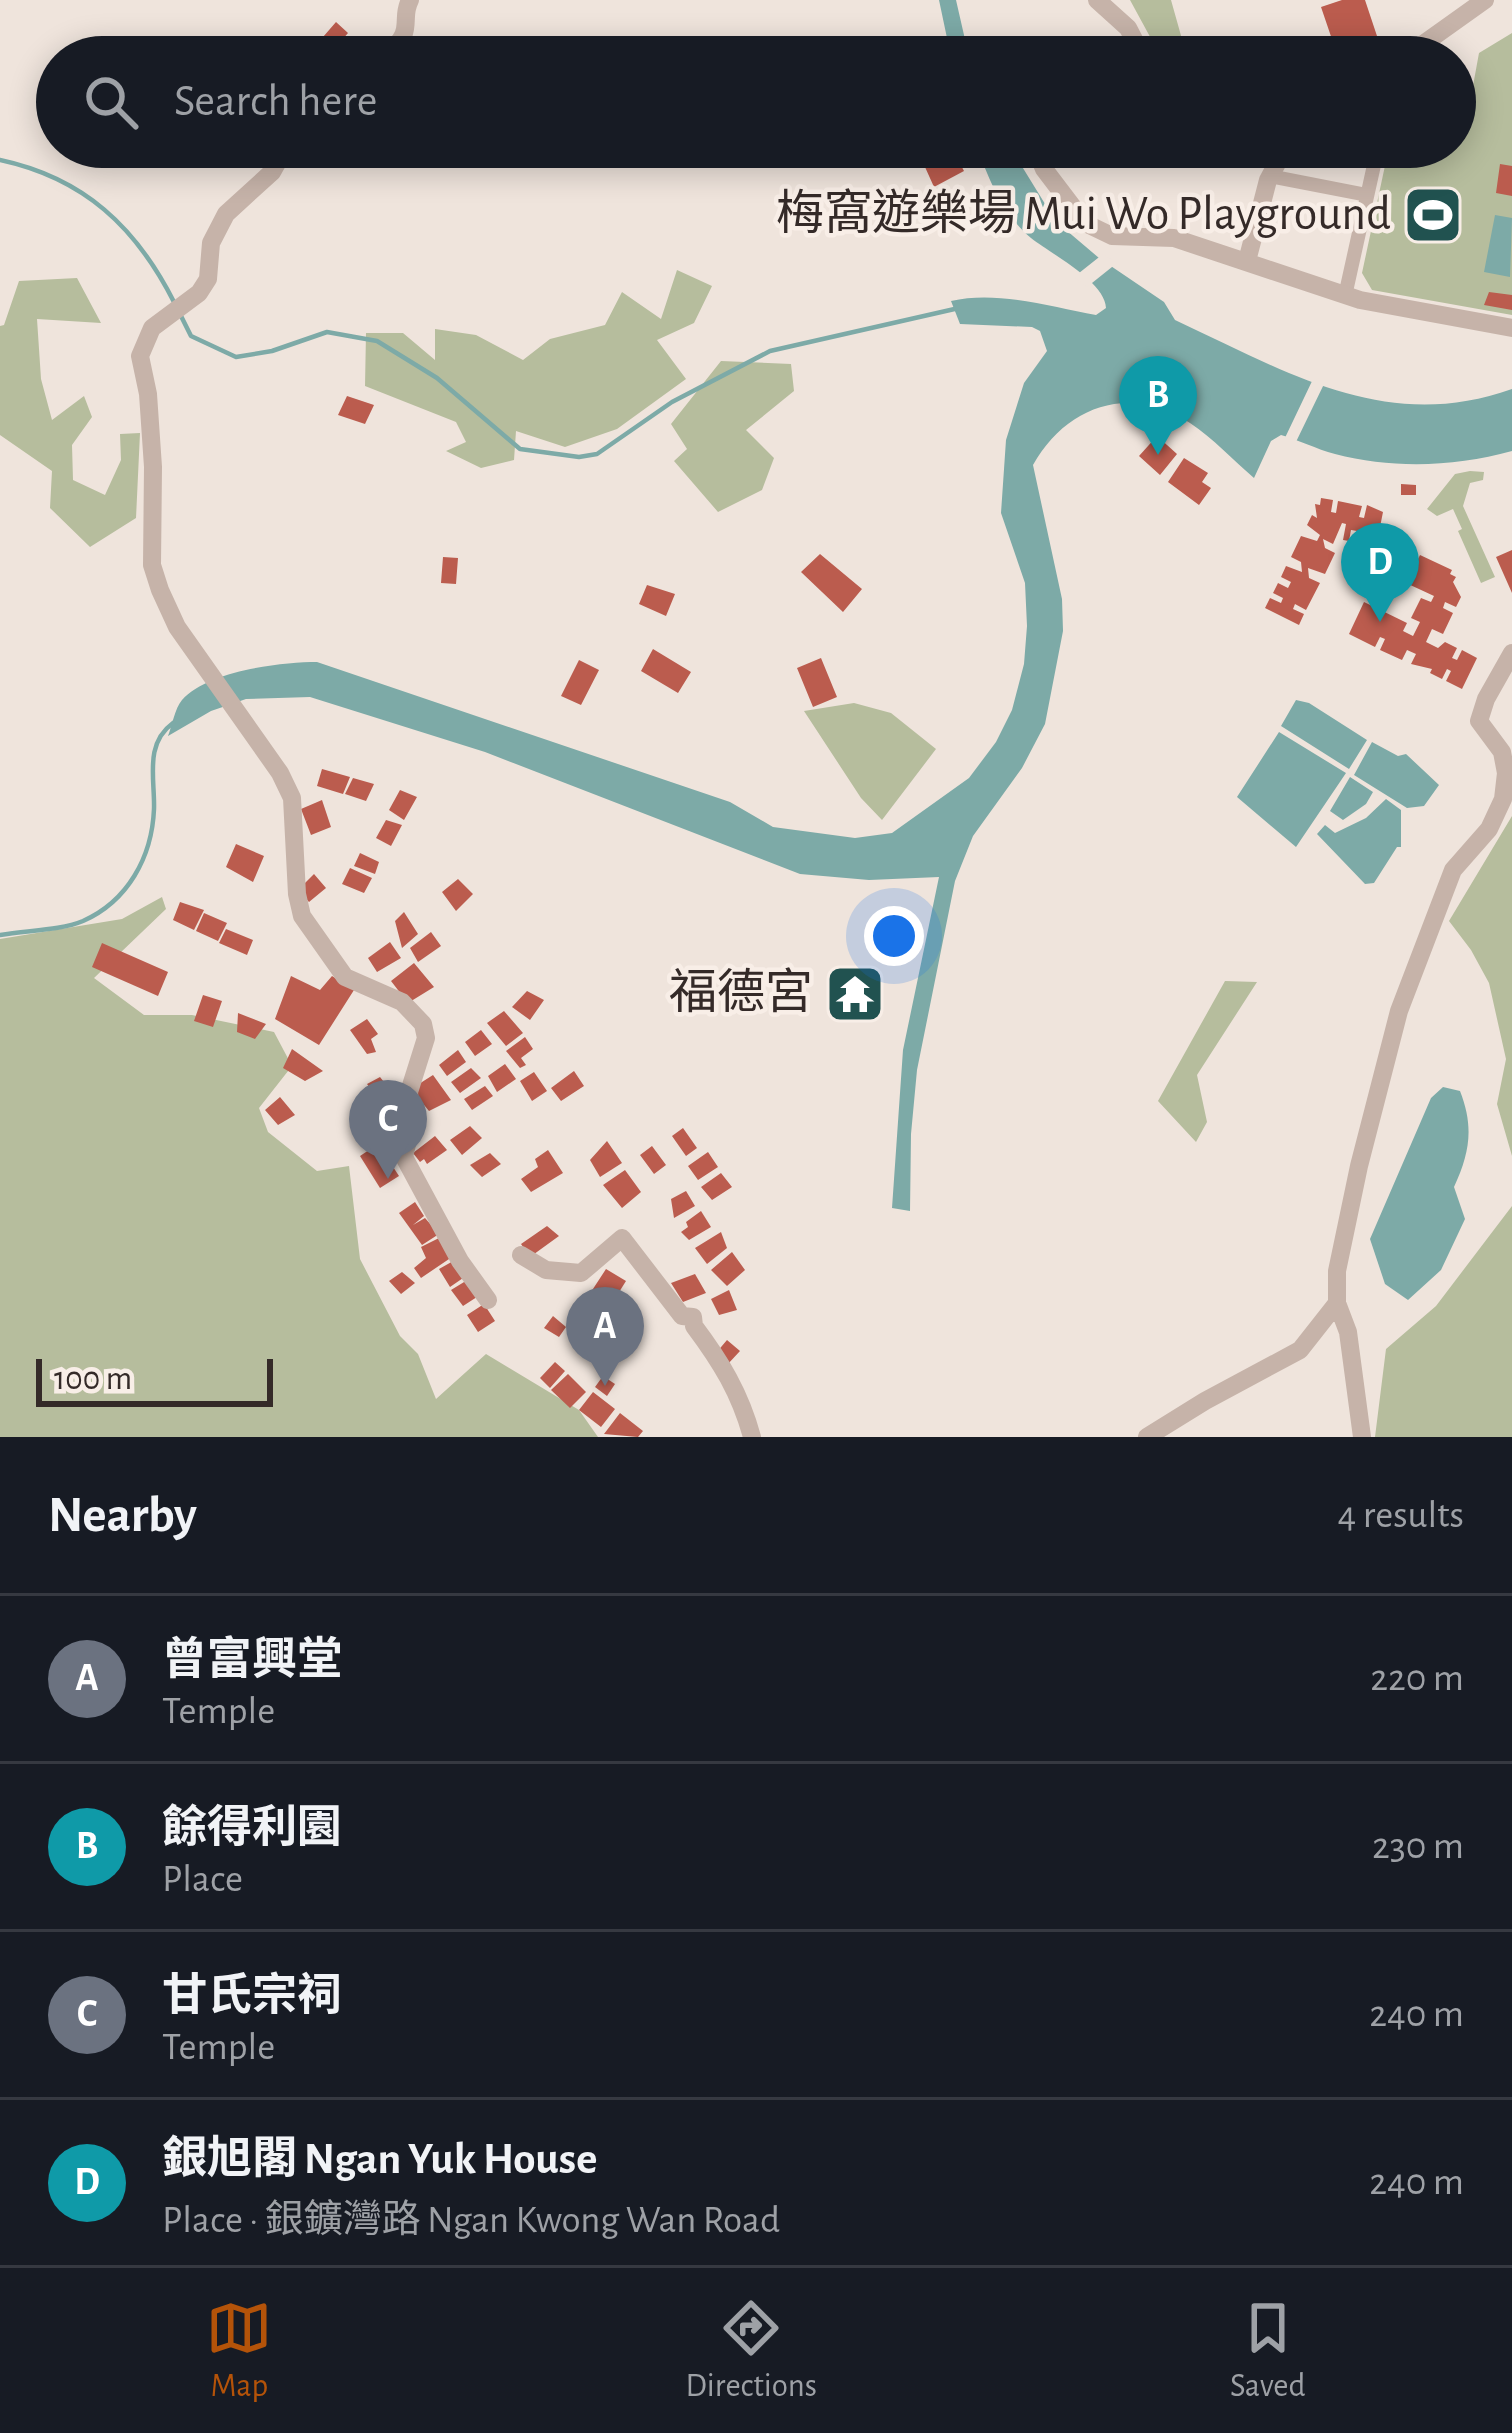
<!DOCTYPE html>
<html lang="en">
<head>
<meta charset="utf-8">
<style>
  :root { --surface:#171b24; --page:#242831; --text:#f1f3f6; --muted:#9ea1a6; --line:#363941; --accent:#b45309 }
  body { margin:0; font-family:"Alegreya Sans","Noto Sans TC",sans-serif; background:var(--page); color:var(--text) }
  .scale { position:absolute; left:36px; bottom:30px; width:237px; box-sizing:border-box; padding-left:12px; border:6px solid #342a28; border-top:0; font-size:33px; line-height:42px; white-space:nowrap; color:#342a28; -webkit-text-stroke:9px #f8eee7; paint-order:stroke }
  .you { position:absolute; left:894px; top:936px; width:42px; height:42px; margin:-30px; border:9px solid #fff; border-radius:50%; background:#1a73e8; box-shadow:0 0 0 18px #1a73e833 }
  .badge { display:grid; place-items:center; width:78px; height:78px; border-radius:50%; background:var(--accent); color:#fff; font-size:39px; font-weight:700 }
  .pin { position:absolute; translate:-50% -99px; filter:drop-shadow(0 3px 6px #0008) }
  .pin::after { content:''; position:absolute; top:63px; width:42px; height:36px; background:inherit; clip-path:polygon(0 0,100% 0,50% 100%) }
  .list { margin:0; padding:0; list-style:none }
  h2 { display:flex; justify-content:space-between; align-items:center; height:156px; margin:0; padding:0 48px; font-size:51px }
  h2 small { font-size:39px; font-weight:400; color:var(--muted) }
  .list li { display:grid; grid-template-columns:78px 1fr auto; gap:36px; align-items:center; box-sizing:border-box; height:168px; padding:0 48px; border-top:3px solid var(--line) }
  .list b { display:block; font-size:45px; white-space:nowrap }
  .list p { margin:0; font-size:39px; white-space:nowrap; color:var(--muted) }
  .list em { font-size:39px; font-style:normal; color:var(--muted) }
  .icon { flex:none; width:66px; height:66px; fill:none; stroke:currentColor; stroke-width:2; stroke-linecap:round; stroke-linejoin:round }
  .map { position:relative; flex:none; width:1512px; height:1437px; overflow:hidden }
  .search { position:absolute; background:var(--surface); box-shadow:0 6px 30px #0003; left:36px; right:36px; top:36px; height:132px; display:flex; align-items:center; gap:30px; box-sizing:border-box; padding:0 42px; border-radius:66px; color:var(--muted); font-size:45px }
  .sheet { height:828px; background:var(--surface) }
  nav { display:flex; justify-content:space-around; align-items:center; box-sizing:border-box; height:168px; border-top:3px solid var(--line); background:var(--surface); font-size:33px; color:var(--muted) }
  nav a { display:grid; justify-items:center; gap:6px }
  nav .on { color:var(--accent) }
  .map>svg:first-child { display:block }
  .green { fill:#b6bd9d }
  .water { fill:#7daaa7 }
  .pier { fill:#efe4dc }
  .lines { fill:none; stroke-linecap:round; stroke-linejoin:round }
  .stream { stroke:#7daaa7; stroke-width:4.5 }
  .building { fill:#bb5c4e }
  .pedestrian { stroke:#c6b3a9; stroke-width:14 }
  .minor { stroke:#c6b3a9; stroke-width:18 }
  .labels { text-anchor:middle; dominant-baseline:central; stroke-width:9; stroke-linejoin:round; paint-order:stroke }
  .poi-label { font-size:48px; fill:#342a28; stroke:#f8eee7; text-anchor:end }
</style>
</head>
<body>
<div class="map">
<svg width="1512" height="1437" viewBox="0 0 1512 1437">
  <rect width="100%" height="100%" fill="#efe4dc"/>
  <path class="green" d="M1130,0h41l16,57h-26z
    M1512,33v282l-140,-25 -10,-17 27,-126h66v-13l9,1 15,-82z
    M677,270l35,16 -18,37 -37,17 29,39 -69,50 -52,18 -49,-16 -2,29 -33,8 -35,-17 20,-9 -10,-20 -91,-36 1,-53h37l32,27v-31l41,6 47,25 27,-21 55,-14 17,-33 39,27z
    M77,278l24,45 -64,-4 4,60 11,41 32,-24 8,21 -20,28 1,35 32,15 16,-35 -1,-26 20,-1 -4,85 -46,29 -40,-39 2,-37 -52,-36v-109l4,-1 15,-44z
    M721,361l70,3 3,27 -48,39 28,28 -12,32 -44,22 -44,-51 13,-12 -16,-25z
    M1470,471l14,1 -1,8 -13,3 -7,23 32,71 -14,6 -23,-52 4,-2 -9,-20 -16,7 -10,-7 28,-35z
    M854,703l37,10 45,36 -54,71 -21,-22 -57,-87z
    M1512,816v340l-15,-52 9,-45 -17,-76 -18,-33 -22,-29z
    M162,897l4,12 -72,69 50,37h48l82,17 18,34 -33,42 9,24 49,39 32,-5 11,93 40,77 18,18 18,45 50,-45 93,56 19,27h-598v-498l122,-20z
    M1225,981l32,1 -60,93 10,47 -11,20 -38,-41z
    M1512,1206v231h-137l11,-88 50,-43z"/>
  <path class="water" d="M939,0h17l13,57h-18z
    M977,147h33l40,65 16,18 33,28 65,44 11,18c112,52 211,114 337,69v62c-58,16 -119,18 -177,3 -19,-5 -36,-14 -54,-19l-10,6 -17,37c-21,-18 -41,-40 -64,-55 -60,-40 -124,-17 -157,42l29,134 1,32 -18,93 -23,44 -49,68 -18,45 -38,189 -6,64 -1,77 -18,-3 11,-158 36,-173 -70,3 -69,-6 -315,-122 -175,-55 -64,2 -35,12 -43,25c4,-10 7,-28 14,-36 25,-29 99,-38 135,-38l413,140 43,25 82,11 37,-5 77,-55 27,-36 16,-32 12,-46 3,-38 -2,-43 -24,-70 5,-73 18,-57 23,-32 -7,-20 -8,-4 -72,-3 -9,-23c46,-11 100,6 145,14l10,-7c-1,-27 -55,-54 -75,-70 -29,-25 -41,-56 -54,-91z
    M1495,215l17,3 -2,59 -26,-5z
    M1296,700l13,3 58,37 -18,29 -68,-43z
    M1279,732l67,41 -50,74 -59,-50z
    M1372,742l26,14 8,-2 33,31 -15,21 -17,2 -53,-33z
    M1350,777l23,15 -7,12 -23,16 -13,-9z
    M1386,799l15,11v37h-4l-23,36 -9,1 -48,-50 8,-9 10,8 31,-15z
    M1443,1087l17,4c14,36 10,61 -6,96l11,32 -24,51 -33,30 -23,-16 -15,-45 61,-141z"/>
  <path class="pier" d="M1103,254l14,9 -30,24 -13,-10z
    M1314,377l11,5 -31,64 -11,-4z"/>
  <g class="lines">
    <path class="stream" d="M0,160c84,18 136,67 174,142
      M179,312l12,24 45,21 36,-6 55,-19 50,9 60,37 83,71 59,8 18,-3 75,-52 98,-51 189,-43
      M0,935c26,-5 59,-4 83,-14 45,-20 69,-64 71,-112 1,-30 -10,-65 19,-86"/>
  </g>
  <path class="building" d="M1342,0h23l18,54 -45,3 -17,-50z
    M336,22l12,11 -13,15 -12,-11z
    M321,39l12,11 -6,7h-19l-2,-2z
    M1455,71l11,2 -9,44 -2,-1z
    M953,150l11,21 -30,16 -9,-20z
    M1500,164l12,2v30l-16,-3z
    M1489,292l23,3v15l-28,-5z
    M347,396l27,9 -9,19 -27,-9z
    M1157,436l20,18 -17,21 -21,-19z
    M1184,458l24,15 -6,9 9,6 -12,17 -31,-23z
    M1401,484l15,1v10h-15z
    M1321,498l12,2 -2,12 5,1 2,-12 24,5 -3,11 5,1 3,-13 16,7 -3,15 -4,-1 -2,9 -5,-1 -2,11 -12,-2 2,-12 -6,-1 -2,11 -6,-1 3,-16 -4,-1 -9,21 -10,-5 2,9 10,5 -10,21 -17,-6 1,10 11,5 -14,27 -11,-6 -2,5 11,5 -5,11 -34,-17 5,-10 11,5 2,-5 -10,-5 5,-10 10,5 3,-6 -10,-5 5,-11 16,6 -1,-10 -10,-5 10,-21 16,5 3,-6 -13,-10 5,-10 5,3 -2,-14 5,1z
    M1512,550v43l-16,-36z
    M820,554l42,35 -19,23 -42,-40z
    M1420,555l32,15 -2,4 6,3 -3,5 8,15 -5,10 -11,-5 -2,6 10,5 -10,21 -11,-5 -6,13 12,6 7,-6 12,6 -5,10 5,2 5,-10 15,8 -15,31 -16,-8 5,-10 -4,-2 -5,10 -12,-6 2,-4 -21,-5 5,-10 -9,-4 -5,10 -22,-10 5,-11 -5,-2 -5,10 -26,-13 15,-32 43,21 -4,8 10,5 7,-14 -9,-4 10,-20 10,4 3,-6 -28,-13z
    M443,557l15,1 -2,26 -15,-1z
    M647,585l28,9 -9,22 -27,-12z
    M653,649l38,23 -13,21 -37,-22z
    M821,658l16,39 -24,10 -16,-39z
    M579,660l20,10 -18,35 -20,-9z
    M322,769l28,8 -7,17 -26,-8z
    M353,778l21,6 -8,17 -21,-7z
    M400,790l17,7 -13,23 -15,-10z
    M322,800l9,27 -20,8 -10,-26z
    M386,820l16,5 -11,21 -15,-8z
    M236,844l28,12 -11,26 -27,-15z
    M360,853l19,9 -4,12 -21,-8z
    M350,868l22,10 -8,15 -22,-9z
    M314,874l12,14 -17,14 -11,-12z
    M458,879l15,15 -17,17 -14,-19z
    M180,902l24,8 -10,20 -21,-10z
    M404,912l14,22 -16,14 -7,-27z
    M204,913l23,10 -9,18 -22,-10z
    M226,929l27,11 -6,15 -28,-12z
    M431,932l10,14 -23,16 -8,-14z
    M390,942l11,16 -24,14 -9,-14z
    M102,943l66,29 -10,24 -66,-29z
    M414,963l20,24 -26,16 -17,-22z
    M291,976l29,14 12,-14 22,14 -35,55 -44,-26z
    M527,991l17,9 -14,20 -18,-13z
    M203,995l19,6 -9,26 -19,-6z
    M504,1011l19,22 -17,13 -19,-23z
    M238,1013l28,11 -11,15 -18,-7z
    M367,1019l11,15 -7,5 5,13 -9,2 -17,-24z
    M481,1030l11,14 -17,12 -10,-14z
    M525,1037l8,12 -12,9 5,7 -6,3 -14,-17z
    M292,1049l31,22 -18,10 -22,-13z
    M458,1050l8,12 -19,14 -8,-11z
    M505,1064l11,15 -19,13 -9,-16z
    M471,1068l10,10 -21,15 -9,-11z
    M574,1071l10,15 -23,15 -10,-13z
    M534,1072l13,19 -15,10 -12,-20z
    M433,1075l18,25 -22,11 -18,-22z
    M380,1077l15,19 -12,10 -16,-22z
    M485,1086l8,10 -21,14 -8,-11z
    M280,1097l15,18 -17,10 -13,-15z
    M470,1126l12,12 -20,17 -12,-15z
    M683,1128l14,20 -11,8 -14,-20z
    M435,1136l12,14 -20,14 -3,-5 -4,3 -7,-9z
    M607,1141l15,22 -22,14 -10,-17z
    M378,1144l21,32 -19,12 -20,-32z
    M652,1146l14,19 -12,9 -14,-19z
    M548,1150l15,23 -32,19 -10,-13 17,-12 -3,-8z
    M708,1152l10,15 -20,13 -10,-14z
    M490,1153l11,11 -19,13 -12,-12z
    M625,1170l16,22 -19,16 -19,-23z
    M721,1173l11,14 -20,13 -11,-13z
    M686,1191l9,15 -21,12 -3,-19z
    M415,1202l9,14 -11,9 12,-7 14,16 -17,11 -23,-32z
    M701,1211l10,16 -22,13 -8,-8 7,-5 -2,-5z
    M547,1226l12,10 -29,21 -9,-13z
    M721,1232l6,16 -20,16 -12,-16z
    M439,1238l13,19 -31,21 -7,-10 12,-10 -5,-11z
    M732,1252l13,18 -18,16 -16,-16z
    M455,1260l11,16 -16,11 -11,-18z
    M606,1269l20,12 -15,24 -20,-13z
    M402,1272l13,11 -14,11 -12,-13z
    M695,1274l11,19 -23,9 -12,-19z
    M469,1279l11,16 -17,11 -12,-16z
    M729,1290l8,20 -18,5 -8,-16z
    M484,1304l11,17 -17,11 -11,-17z
    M553,1316l13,11 -7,10 -15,-9z
    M727,1340l13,11 -13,14 -11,-12z
    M555,1362l10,9 -15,17 -10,-10z
    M568,1374l18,18 -16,16 -19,-18z
    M603,1376l12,8 -8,12 -12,-9z
    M593,1392l22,17 -14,18 -22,-17z
    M620,1413l23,18 -5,6 -34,-3z"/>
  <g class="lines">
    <path class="pedestrian" d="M1270,176l97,19
      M1345,296l33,-149"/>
    <path class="minor" d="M1097,0l31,28 15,29
      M357,57c18,-5 44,-5 48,-28 2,-12 -1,-17 5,-29
      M1405,57l80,-57
      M286,147l-14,25 -46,42 -15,29 -3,36 -9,14 -47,35 -12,28 8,38 5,73 -1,98 8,25 17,37 103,146 12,25 5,96 5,22 43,61 57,25 21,22 3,14 -17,54 3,31 -8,34 56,104 28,39
      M1035,147l9,22 41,54 27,13 62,2 186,62 152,28
      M1247,261l21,-81 18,-33
      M521,1255l25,15 35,3 41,-35 60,78 11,1 1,9c27,36 46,67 58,111
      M1337,1303l11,29 14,105
      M1147,1437l58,-36 95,-51 37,-47v-32l22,-105 40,-155 54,-141 36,-41 14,-30 3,-26 -4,-21 -23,-31 7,-22 26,-46"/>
  </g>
  <defs>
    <g id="stadium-square" transform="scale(3)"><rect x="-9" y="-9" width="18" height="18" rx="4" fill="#215250" stroke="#f8eee7"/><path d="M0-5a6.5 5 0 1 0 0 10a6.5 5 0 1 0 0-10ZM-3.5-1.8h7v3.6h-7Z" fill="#fff"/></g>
    <g id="temple-square" transform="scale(3)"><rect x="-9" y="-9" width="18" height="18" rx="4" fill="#215250" stroke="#f8eee7"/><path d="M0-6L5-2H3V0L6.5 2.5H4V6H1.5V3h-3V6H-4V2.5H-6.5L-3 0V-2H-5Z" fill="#fff"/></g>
  </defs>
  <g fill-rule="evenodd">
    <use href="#stadium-square" x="1433" y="215"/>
    <use href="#temple-square" x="855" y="994"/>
  </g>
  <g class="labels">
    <g class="poi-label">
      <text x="1391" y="215">梅窩遊樂場 Mui Wo Playground</text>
      <text x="813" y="994">福德宮</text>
    </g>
  </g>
</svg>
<div class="scale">100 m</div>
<div class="you"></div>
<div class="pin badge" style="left:605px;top:1386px;background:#6b7280">A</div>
<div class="pin badge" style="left:1158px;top:455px;background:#0f9aa8">B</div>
<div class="pin badge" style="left:388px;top:1179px;background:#6b7280">C</div>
<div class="pin badge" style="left:1380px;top:622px;background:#0f9aa8">D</div>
<div class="search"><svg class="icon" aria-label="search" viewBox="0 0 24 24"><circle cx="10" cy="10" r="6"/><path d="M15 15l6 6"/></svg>Search here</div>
</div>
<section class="sheet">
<h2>Nearby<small>4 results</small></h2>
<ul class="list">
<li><span class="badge" style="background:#6b7280">A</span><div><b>曾富興堂</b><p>Temple</p></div><em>220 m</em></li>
<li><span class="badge" style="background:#0f9aa8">B</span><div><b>餘得利園</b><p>Place</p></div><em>230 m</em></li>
<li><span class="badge" style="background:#6b7280">C</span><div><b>甘氏宗祠</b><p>Temple</p></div><em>240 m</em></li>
<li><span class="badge" style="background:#0f9aa8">D</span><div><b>銀旭閣 Ngan Yuk House</b><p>Place · 銀鑛灣路 Ngan Kwong Wan Road</p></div><em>240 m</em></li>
</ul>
</section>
<nav>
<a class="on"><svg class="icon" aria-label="map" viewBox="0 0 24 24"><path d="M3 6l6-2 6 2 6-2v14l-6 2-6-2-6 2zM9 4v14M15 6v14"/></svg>Map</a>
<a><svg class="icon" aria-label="directions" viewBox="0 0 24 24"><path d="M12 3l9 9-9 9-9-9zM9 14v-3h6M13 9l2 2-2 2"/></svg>Directions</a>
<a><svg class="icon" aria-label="saved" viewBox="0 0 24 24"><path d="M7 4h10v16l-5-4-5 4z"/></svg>Saved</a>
</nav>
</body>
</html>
